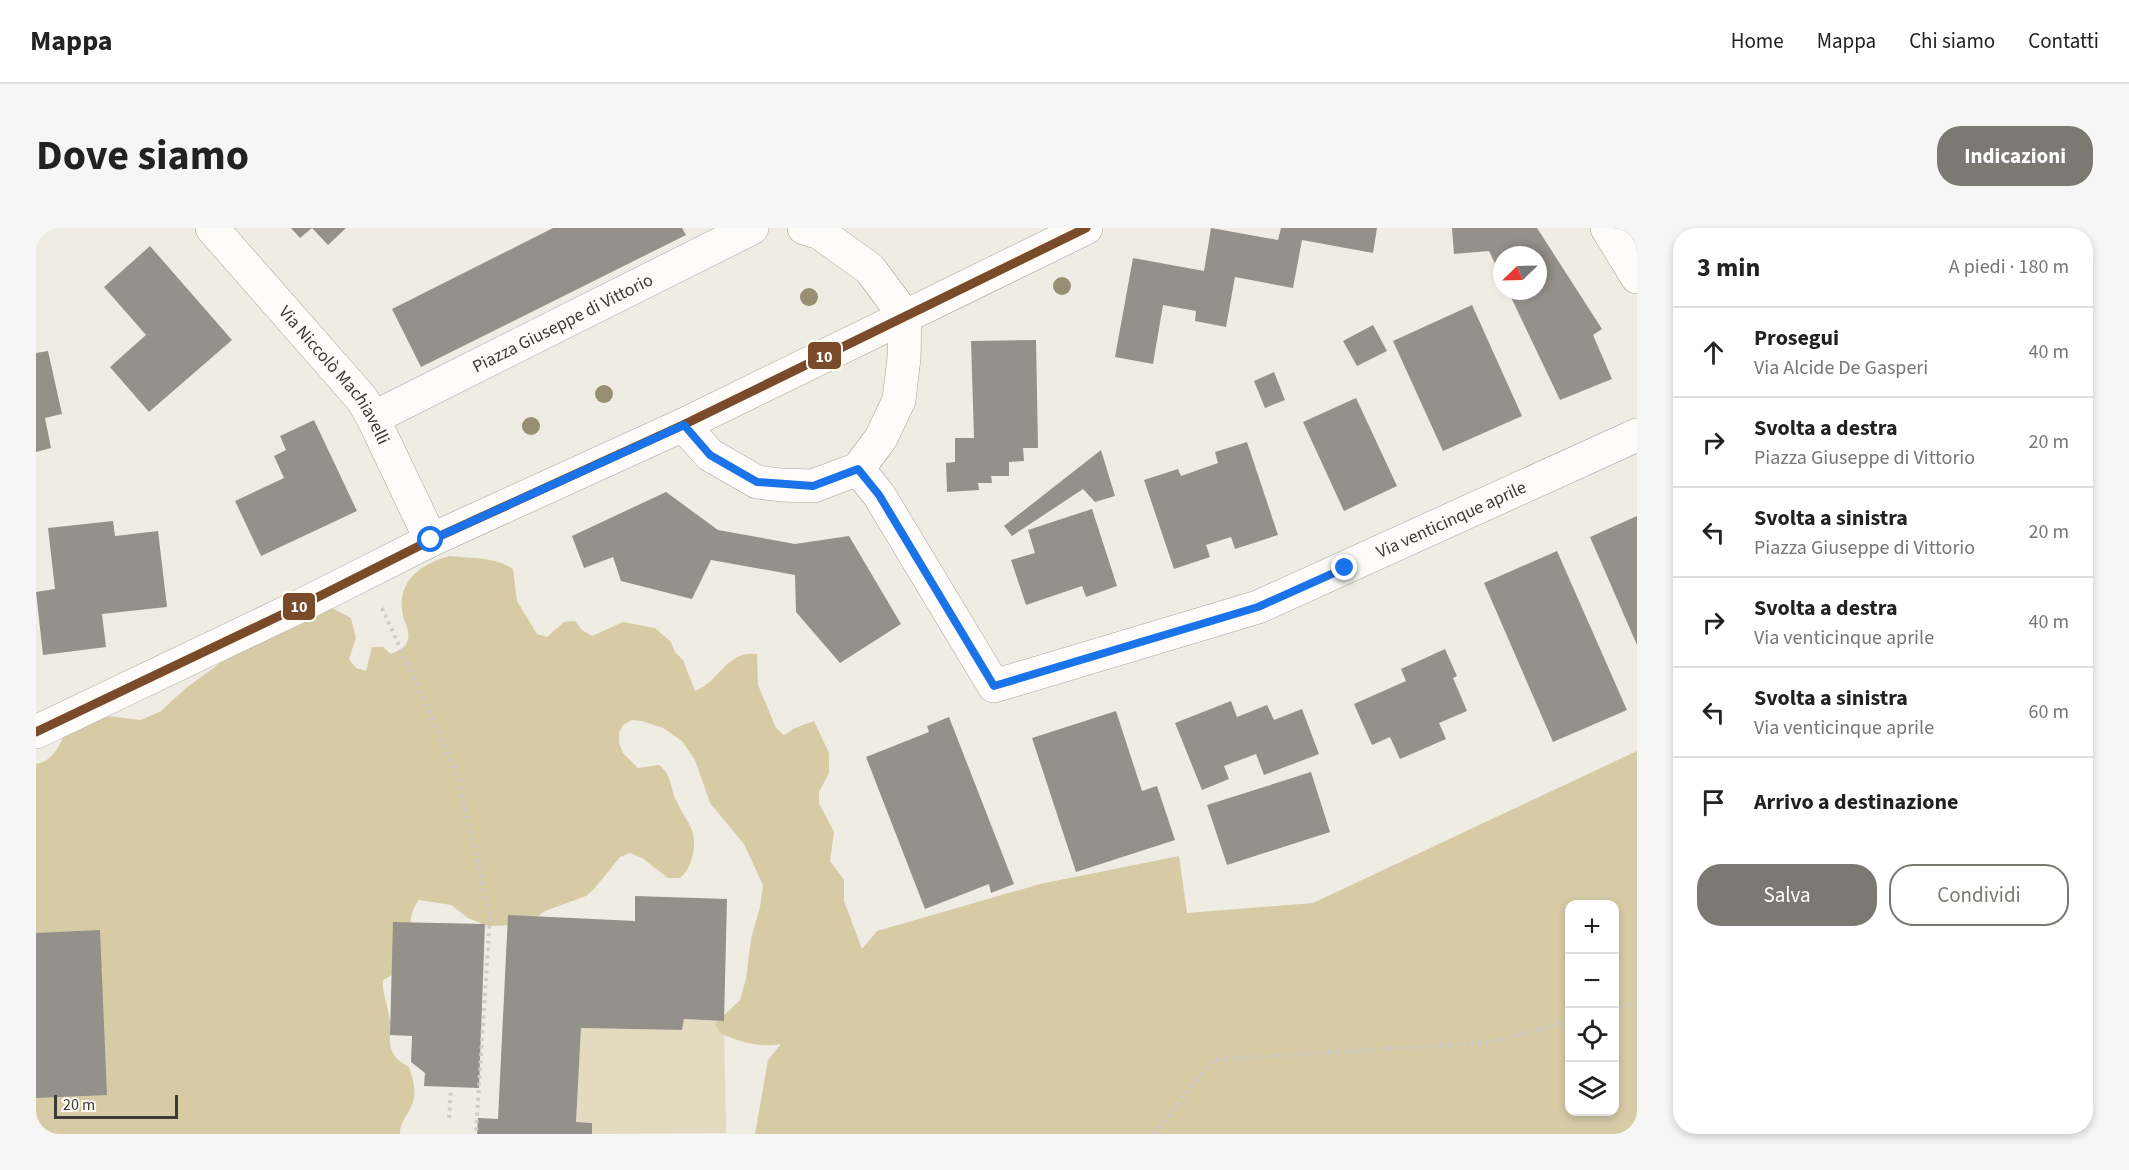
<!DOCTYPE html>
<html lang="it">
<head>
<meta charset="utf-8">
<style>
  :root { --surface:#fff; --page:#f6f6f6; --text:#222; --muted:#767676; --line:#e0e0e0; --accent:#7b7971 }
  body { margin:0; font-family:"Source Sans 3",sans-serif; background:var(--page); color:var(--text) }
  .controls { position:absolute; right:18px; bottom:18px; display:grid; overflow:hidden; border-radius:12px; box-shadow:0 3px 9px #0003 }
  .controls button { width:54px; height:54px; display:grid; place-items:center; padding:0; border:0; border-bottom:2px solid var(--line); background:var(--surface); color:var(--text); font:30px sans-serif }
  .compass { position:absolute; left:1457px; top:18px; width:54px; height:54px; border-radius:50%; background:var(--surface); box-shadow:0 3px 9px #0003; rotate:247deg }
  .scale { position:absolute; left:18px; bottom:15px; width:124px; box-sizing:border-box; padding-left:6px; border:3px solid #3d3b34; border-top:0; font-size:16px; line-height:21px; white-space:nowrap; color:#3d3b34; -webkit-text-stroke:4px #fefcf5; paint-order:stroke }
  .stop { position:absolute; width:18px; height:18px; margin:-14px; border:4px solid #1a73e8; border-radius:50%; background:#fff }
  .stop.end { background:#1a73e8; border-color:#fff; box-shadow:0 2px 6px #0008 }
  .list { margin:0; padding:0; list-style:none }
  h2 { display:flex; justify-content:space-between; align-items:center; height:78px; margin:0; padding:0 24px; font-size:26px }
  h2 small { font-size:20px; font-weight:400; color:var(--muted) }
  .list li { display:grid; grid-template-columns:39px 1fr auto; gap:18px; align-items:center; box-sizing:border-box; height:90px; padding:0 24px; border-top:2px solid var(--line) }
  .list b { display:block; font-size:22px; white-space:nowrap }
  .list p { margin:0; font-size:20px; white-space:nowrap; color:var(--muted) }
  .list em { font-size:20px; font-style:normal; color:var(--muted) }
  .actions { display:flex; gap:12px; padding:18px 24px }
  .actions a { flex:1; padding:14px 0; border:2px solid var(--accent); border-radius:24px; text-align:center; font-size:21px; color:var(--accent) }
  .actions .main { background:var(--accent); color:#fff }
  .icon { flex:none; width:33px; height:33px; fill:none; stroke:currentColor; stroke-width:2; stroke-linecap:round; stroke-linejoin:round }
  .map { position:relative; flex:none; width:1601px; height:906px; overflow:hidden; border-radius:24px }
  header { display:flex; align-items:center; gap:36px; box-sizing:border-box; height:84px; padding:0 30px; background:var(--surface); border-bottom:2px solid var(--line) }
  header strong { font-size:28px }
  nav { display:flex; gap:33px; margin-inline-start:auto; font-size:21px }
  .intro { display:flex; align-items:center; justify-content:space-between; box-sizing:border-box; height:144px; padding:0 36px }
  h1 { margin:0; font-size:42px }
  .button { padding:15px 27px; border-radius:24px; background:var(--accent); color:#fff; font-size:21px; font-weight:700 }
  main { display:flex; gap:36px; padding:0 36px }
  aside { flex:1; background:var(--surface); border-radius:24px; box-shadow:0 3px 9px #0003 }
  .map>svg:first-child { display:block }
  .green { fill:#e4dabf }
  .forest { fill:#d7cba6; fill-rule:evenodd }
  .building { fill:#94918a }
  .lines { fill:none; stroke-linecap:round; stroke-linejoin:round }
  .minor-casing { stroke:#a6a49d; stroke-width:34 }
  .path { stroke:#cdccc9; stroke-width:4; stroke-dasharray:3 4.5; stroke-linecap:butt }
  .minor { stroke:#fdfcfb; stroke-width:33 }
  .bus-1-casing { stroke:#fefcf5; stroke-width:14 }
  .bus-1 { stroke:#7a4b2a; stroke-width:9 }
  .tree { fill:#988e71 }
  .route { stroke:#1a73e8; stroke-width:8 }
  .labels { text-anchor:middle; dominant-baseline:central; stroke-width:6; stroke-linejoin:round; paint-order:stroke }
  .street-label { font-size:18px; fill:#3d3b34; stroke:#fefcf5 }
  .line-badge { stroke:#fefcf5; stroke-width:2 }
  .badge-label { font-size:16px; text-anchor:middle; font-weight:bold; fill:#fff }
</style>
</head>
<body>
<header>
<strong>Mappa</strong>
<nav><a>Home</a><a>Mappa</a><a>Chi siamo</a><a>Contatti</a></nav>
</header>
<div class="intro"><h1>Dove siamo</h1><a class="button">Indicazioni</a></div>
<main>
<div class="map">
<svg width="1601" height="906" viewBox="0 0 1601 906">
  <rect width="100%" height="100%" fill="#efece3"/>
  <path class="green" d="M648,791l40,2 2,112 -134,1v-11l-16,-1 5,-94 101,2z"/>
  <path class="forest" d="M413,328c21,2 46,1 64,13l4,32 20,33 10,3 17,-15 11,-1 7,9 10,6 31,-14 32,6 16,14 4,10 8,8 12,31c25,-9 30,-40 62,-37l1,31 18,43 8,7 11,-7 19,-7 15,32v20l-10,19v11l15,29 -4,29 14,19v21l18,48 15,-18 163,-47 139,-28 8,57 126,-10 324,-152v383h-882l13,-74 13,-16c-23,4 -40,-2 -61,-11l-5,-9 25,-24 6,-21 5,-40 9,-32 3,-22 -19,-41 -34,-41 -15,-43 -13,-19 -19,-13 -21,-7 -10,-1 -9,5 -4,8v10l4,10 15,15 21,-3c14,11 10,22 18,37 9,20 21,27 16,52 -3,11 -5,17 -13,24h-12l-26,-20 -12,-5 -10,4 -26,32 -8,7 -41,15 -16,12 -10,2 -31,1 -20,-8 -17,-13 -32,-5c-9,11 -8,21 -10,36 -1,11 -4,22 -7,33l-19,11c-1,15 6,28 7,42 1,10 -2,20 2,29 3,8 10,12 17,16 5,15 9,30 0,44 -5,9 -9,13 -9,23h-364v-370c18,-3 24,-20 31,-35l39,-13 35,4 20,-9 25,-23 70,-51 76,-29 19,10 5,20 -7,21 7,9 10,3 6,-24h11l8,7c7,-3 16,-7 17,-15 2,-8 -3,-15 -5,-23 -7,-34 16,-51 46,-60zM1534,676h44v208h-44z"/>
  <path class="building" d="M255,0h21l-12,10z
    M276,0h34l-18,17z
    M517,0h129l4,7 -265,132 -29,-58z
    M1175,0l67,12 3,-12h96l-4,25 -71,-13 -9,48 -58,-11 -9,50 -31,-6 1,-10 -33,-6 -10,59 -38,-7 18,-99 71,13z
    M1416,0h85l65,101 -9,6 19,44 -52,21 -52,-109h30v-36h-36v23l-13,-27 -35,3z
    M114,18l82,94 -83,72 -39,-45 36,-32 -42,-48z
    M1436,77l50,111 -79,35 -50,-110z
    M1337,97l14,26 -30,15 -14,-25z
    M1000,112l2,108h-15l1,13 -15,1v14h-18l1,7h-14l1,7 -32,2 -1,-29 9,-1v-24h19l-3,-97z
    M12,123l14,63 -17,4 6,30 -15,4v-99z
    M1238,144l11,28 -20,8 -11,-27z
    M1320,170l41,88 -53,25 -41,-89z
    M278,192l43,91 -96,45 -26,-55 49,-23 -10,-22 12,-6 -6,-14z
    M1211,214l31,93 -43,14 -4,-12 -25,8 4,12 -36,12 -30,-89 34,-11 3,7 37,-13 -3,-11z
    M1065,222l14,46 -20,6 -12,-13 -71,47 -8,-10z
    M630,264l52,38 77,14 54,-8 52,88 -61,39 -44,-51 -1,-37 -84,-15 -19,39 -71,-18 -8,-24 -29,11 -12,-32z
    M1056,281l25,77 -31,11 -4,-11 -56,19 -15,-45 24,-7 -7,-23z
    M1601,288v129l-47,-108z
    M77,293l2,15 43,-5 9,76 -65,7 4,33 -63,8 -7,-63 19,-3 -7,-61z
    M1521,323l70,159 -74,32 -69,-159z
    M1409,421l12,27 -4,2 14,33 -28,12 7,16 -46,20 -10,-22 -18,8 -18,-41 52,-23 -5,-12z
    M1195,473l6,16 30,-12 7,15 28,-11 17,45 -55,21 -8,-21 -32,12 5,13 -27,11 -27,-67z
    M1080,483l26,80 15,-5 18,54 -99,32 -44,-134z
    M913,489l65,167 -23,9 -2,-9 -64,25 -59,-152 63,-25 -2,-6z
    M1275,544l19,60 -103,33 -20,-60z
    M599,668l92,3 -3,122 -40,-2 -2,11 -101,-2 -5,94 16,1v11h-115l1,-16 20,1 10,-204 127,6z
    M357,694l92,2 -6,164 -55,-2 1,-13 -14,-11 1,-26 -22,-1z
    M64,702l7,165 -71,3v-165z"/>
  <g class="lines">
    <g class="minor-casing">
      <g id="minor">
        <path id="s1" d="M176,0l150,171 11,19 58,122"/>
        <path d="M1571,0l30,49"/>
        <path id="s2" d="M337,190l379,-190"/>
        <path d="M647,197l27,30 47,27 24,3 32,1 45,-17 23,-31 18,-38 5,-42 1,-42 -35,-47 -50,-36 -16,-5"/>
        <path id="s3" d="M822,241l21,26 115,191 264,-79 379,-172"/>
        <path d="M0,504l264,-126 131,-66 252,-115 403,-197"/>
      </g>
    </g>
    <path class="path" d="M346,380l75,166 33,142 -14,218
      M1578,781l23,-6
      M413,890l2,-30
      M1118,906l59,-74 279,-18 78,-21"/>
    <use href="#minor" class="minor"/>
    <g class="bus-1-casing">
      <path id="bus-1" d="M0,504l264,-126 131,-66 252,-115 403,-197"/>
    </g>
    <use href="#bus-1" class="bus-1"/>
  </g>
  <g class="tree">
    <circle cx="1026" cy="58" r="9"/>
    <circle cx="773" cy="69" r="9"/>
    <circle cx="568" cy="166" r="9"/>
    <circle cx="495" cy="198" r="9"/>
  </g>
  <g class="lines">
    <path class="route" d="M395,312l253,-115 26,30 47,27 56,4 45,-17 21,26 115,191 264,-79 87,-39"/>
  </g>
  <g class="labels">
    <g class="street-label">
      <text stroke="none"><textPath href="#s2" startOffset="212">Piazza Giuseppe di Vittorio</textPath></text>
      <text stroke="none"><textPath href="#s1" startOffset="192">Via Niccolò Machiavelli</textPath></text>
      <text stroke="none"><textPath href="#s3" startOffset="744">Via venticinque aprile</textPath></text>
    </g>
  </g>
  <g class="line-badge">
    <rect x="771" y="113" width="35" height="29" rx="6" fill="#7a4b2a"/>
    <rect x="246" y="364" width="34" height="29" rx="6" fill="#7a4b2a"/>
  </g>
  <g class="badge-label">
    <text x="788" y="134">10</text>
    <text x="263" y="384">10</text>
  </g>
</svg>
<div class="controls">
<button>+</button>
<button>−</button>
<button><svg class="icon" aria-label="locate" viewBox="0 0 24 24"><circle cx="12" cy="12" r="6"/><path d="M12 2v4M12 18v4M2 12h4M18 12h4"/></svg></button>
<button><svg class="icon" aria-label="layers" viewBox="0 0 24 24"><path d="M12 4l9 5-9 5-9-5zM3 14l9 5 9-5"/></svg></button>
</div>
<svg class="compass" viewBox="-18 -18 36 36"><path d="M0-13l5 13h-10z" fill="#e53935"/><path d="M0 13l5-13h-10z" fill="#767676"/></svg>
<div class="scale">20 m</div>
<div class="stop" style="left:395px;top:312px"></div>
<div class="stop end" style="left:1309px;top:340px"></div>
</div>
<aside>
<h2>3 min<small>A piedi · 180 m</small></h2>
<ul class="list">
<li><svg class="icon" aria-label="ahead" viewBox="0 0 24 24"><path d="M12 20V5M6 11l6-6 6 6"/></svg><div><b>Prosegui</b><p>Via Alcide De Gasperi</p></div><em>40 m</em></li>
<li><svg class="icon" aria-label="right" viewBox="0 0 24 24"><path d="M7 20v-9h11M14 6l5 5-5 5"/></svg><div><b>Svolta a destra</b><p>Piazza Giuseppe di Vittorio</p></div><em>20 m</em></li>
<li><svg class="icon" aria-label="left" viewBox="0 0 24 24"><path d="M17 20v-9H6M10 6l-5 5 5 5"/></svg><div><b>Svolta a sinistra</b><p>Piazza Giuseppe di Vittorio</p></div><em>20 m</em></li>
<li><svg class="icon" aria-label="right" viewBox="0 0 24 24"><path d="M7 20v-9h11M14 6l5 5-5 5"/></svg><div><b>Svolta a destra</b><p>Via venticinque aprile</p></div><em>40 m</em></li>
<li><svg class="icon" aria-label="left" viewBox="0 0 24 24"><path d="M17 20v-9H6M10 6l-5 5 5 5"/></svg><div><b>Svolta a sinistra</b><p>Via venticinque aprile</p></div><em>60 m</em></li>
<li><svg class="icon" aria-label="arrive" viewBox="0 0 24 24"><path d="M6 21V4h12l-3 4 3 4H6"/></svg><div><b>Arrivo a destinazione</b></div></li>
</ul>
<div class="actions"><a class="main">Salva</a><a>Condividi</a></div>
</aside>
</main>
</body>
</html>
